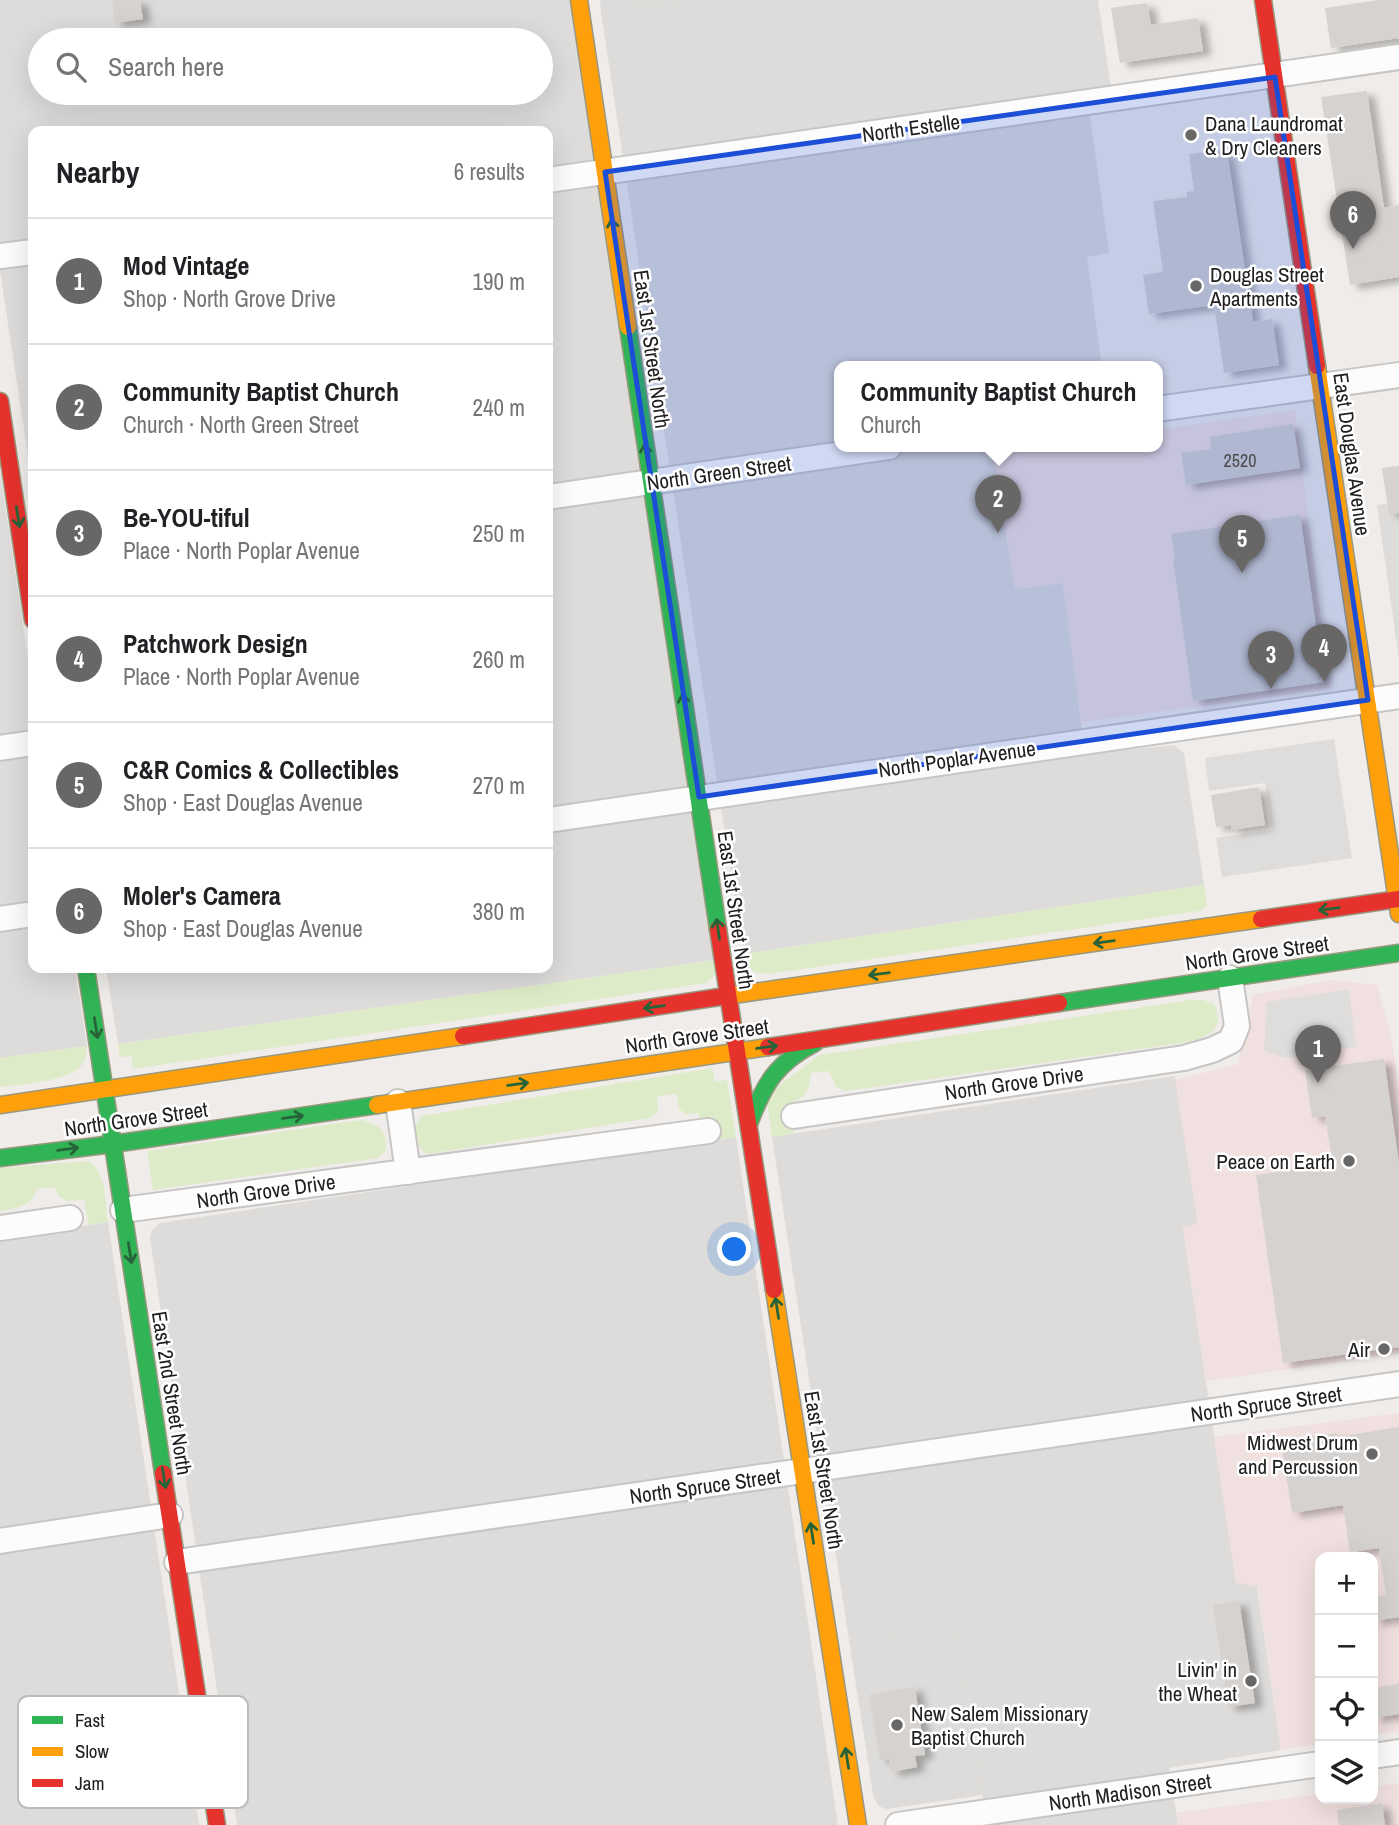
<!DOCTYPE html>
<html lang="en">
<head>
<meta charset="utf-8">
<style>
  :root { --surface:#fff; --page:#f6f6f6; --text:#202124; --muted:#757577; --line:#e0e0e0; --accent:#686766 }
  body { margin:0; font-family:"Archivo Narrow",sans-serif; background:var(--page); color:var(--text) }
  .controls { position:absolute; right:21px; bottom:21px; display:grid; overflow:hidden; border-radius:14px; box-shadow:0 7px 28px #0002 }
  .controls button { width:63px; height:63px; display:grid; place-items:center; padding:0; border:0; border-bottom:2px solid var(--line); background:var(--surface); color:var(--text); font:35px sans-serif }
  .you { position:absolute; left:735px; top:1250px; width:24px; height:24px; margin:-18px; border:5px solid #fff; border-radius:50%; background:#1a73e8; box-shadow:0 0 0 10px #1a73e833 }
  .badge { display:grid; place-items:center; width:46px; height:46px; border-radius:50%; background:var(--accent); color:#fff; font-size:23px; font-weight:700 }
  .pin { position:absolute; translate:-50% -58px; filter:drop-shadow(0 2px 4px #0008) }
  .pin::after { content:''; position:absolute; top:37px; width:24px; height:21px; background:inherit; clip-path:polygon(0 0,100% 0,50% 100%) }
  .popup { position:absolute; left:834px; top:361px; width:329px; height:91px; box-sizing:border-box; display:grid; place-content:center; border-radius:14px; background:var(--surface); filter:drop-shadow(0 2px 5px #0005); font-size:23px; white-space:nowrap; color:var(--muted) }
  .popup b { font-size:26px; color:var(--text) }
  .popup::after { content:''; position:absolute; left:50%; top:100%; margin-left:-14px; border:14px solid transparent; border-top-color:var(--surface) }
  .list { margin:0; padding:0; list-style:none }
  h2 { display:flex; justify-content:space-between; align-items:center; height:91px; margin:0; padding:0 28px; font-size:30px }
  h2 small { font-size:23px; font-weight:400; color:var(--muted) }
  .list li { display:grid; grid-template-columns:46px 1fr auto; gap:21px; align-items:center; box-sizing:border-box; height:126px; padding:0 28px; border-top:2px solid var(--line) }
  .list b { display:block; font-size:26px; white-space:nowrap }
  .list p { margin:0; font-size:23px; white-space:nowrap; color:var(--muted) }
  .list em { font-size:23px; font-style:normal; color:var(--muted) }
  .icon { flex:none; width:38px; height:38px; fill:none; stroke:currentColor; stroke-width:2; stroke-linecap:round; stroke-linejoin:round }
  .map { position:relative; flex:none; width:1399px; height:1825px; overflow:hidden }
  .search { position:absolute; background:var(--surface); box-shadow:0 7px 28px #0002; left:28px; top:28px; width:525px; height:77px; display:flex; align-items:center; gap:18px; box-sizing:border-box; padding:0 24px; border-radius:38px; color:var(--muted); font-size:26px }
  .panel { position:absolute; background:var(--surface); box-shadow:0 7px 28px #0002; left:28px; top:126px; width:525px; height:847px; border-radius:14px }
  .map>svg:first-child { display:block }
  .residential { fill:#dedcda; fill-rule:evenodd }
  .commercial { fill:#f0e0df }
  .religious { fill:#dddcda }
  .grass { fill:#deebc8 }
  .parking { fill:#dfdddc }
  .building { fill:#d5d2d0; filter:url(#shadow) }
  .lines { fill:none; stroke-linecap:round; stroke-linejoin:round }
  .street-casing { stroke:#c7c6c5; stroke-width:28 }
  .fast-casing { stroke:#999880; stroke-width:19 }
  .slow-casing { stroke:#999880; stroke-width:19 }
  .jam-casing { stroke:#999880; stroke-width:19 }
  .street { stroke:#fdfcfc; stroke-width:24 }
  .fast { stroke:#30b455; stroke-width:16 }
  .slow { stroke:#ff9f0a; stroke-width:16 }
  .jam { stroke:#e5322d; stroke-width:16 }
  .oneway { stroke:#276338 }
  .marked { fill:#1d4ed8; fill-opacity:0.2; stroke:#1d4ed8; stroke-width:5; stroke-linejoin:round }
  .poi-dot { fill:#686766; stroke:#fff; stroke-width:2.5 }
  .labels { text-anchor:middle; dominant-baseline:central; stroke-width:5; stroke-linejoin:round; paint-order:stroke }
  .number-label { font-size:18px; fill:#4d4c4c }
  .poi-label { font-size:21px; fill:#202020; stroke:#fff; text-anchor:end }
  .street-label { font-size:21px; fill:#202020; stroke:#fff }
  .key { fill:#fff; stroke:#bcbcbc; stroke-width:2 }
  .key-label { font-size:19px; fill:#202020 }
</style>
</head>
<body>
<div class="map">
<svg width="1399" height="1825" viewBox="0 0 1399 1825">
  <defs>
    <filter id="shadow"><feDropShadow dx="8" dy="4.5" stdDeviation="3.5" flood-color="#0004"/></filter>
  </defs>
  <rect width="100%" height="100%" fill="#efece9"/>
  <path class="residential" d="M0,0h570l145,960 -597,84 -12,-76h442v-837h-515v358l-33,-218zM40,40h501v53h-501z
    M684,0h414l13,88 -24,6 22,159 -22,4 15,110h-263v80h153l23,142 48,-6 22,171 89,-9 10,8 20,132 -461,69 -142,-942z
    M0,471l33,220v277h42l12,78 -87,12z
    M1399,502v157l-22,-154z
    M1175,1076l23,148 -15,4 53,354 20,-2 25,170 -112,18 9,57h-191l-33,-202 -105,17 -77,-503z
    M736,1137l102,688h-601l-87,-587 2,-8 8,-7z
    M108,1222l91,603h-199v-586z"/>
  <path class="commercial" d="M1295,410l35,279 -249,33 -18,-139 -48,6 -22,-136 43,-6h121v-17z
    M1332,980l45,5 14,51 8,52v265l-193,28 -23,-154 15,-3 -23,-144 63,-16 15,-69z
    M1399,1413v318l-26,4v-178h-53v187l-39,6 -23,-163 -22,-4 -22,-146z
    M1399,1783v42h-221l-2,-12 144,-19v5h53v-12z"/>
  <path class="religious" d="M600,0h84l-83,12z
    M954,1623l28,172 -95,14 -9,-3 -5,-12 -24,-154z"/>
  <path class="grass" d="M1204,885l3,21 -8,5 -430,63 -14,-2 -8,-5 -4,-13z
    M715,960v15l-9,8 -573,86 -2,-13 -11,1 -2,-13z
    M1191,1000h12l11,4c12,25 -5,32 -26,38l-342,49 -10,-4 -7,-16 -18,2c-1,15 -5,26 -21,30l4,30 -22,4 -5,-35 7,-13 46,-34z
    M87,1046c-1,5 -1,12 -3,16 -11,20 -64,22 -84,25v-29z
    M712,1068l3,14 12,-2 9,57 -33,5 -5,-29 -12,1 -7,-5 -2,-15 -20,2 1,16 -8,6 -222,36c-18,-11 -19,-23 -6,-38z
    M361,1120c18,4 26,10 25,30l-8,8 -225,32 -6,-39z
    M89,1161c18,12 16,42 19,61l-19,3 -5,-25 -16,1 -9,-4 -4,-10 -18,2c-6,18 -20,19 -37,22v-43z"/>
  <path class="parking" d="M1334,739l18,119 -130,19 -6,-39 56,-8 -7,-47 -56,8 -4,-33z
    M1349,989l7,58 -71,11 -21,-7 3,-49z"/>
  <path class="building" d="M112,0h28l3,19 -28,4z
    M1379,0h20v38l-68,10 -6,-40z
    M1147,3l4,22 47,-7 5,33 -83,12 -9,-55z
    M1367,91l17,117 15,-3v72l-49,8 -29,-188z
    M1222,150v3l5,-1 26,170 19,-3 7,46 -55,8 -10,-68 -65,9 -6,-39 20,-3 -10,-71 34,-4v-5l7,-1 -5,-37z
    M1293,424l7,44 -114,17 -5,-32 30,-4 -1,-12z
    M1399,466v47l-10,1 -7,-46z
    M1300,515l24,167 -131,19 -20,-142h2l-4,-25z
    M1259,787l6,38 -34,5v-5l-15,2 -5,-32z
    M1384,1059l15,105v183l-116,16 -27,-188 77,-11 -8,-48 -13,2 -7,-48z
    M1399,1427v190l-26,4v-24l13,-2 -7,-47 -29,4 -7,-47 -51,8 -11,-72 56,-8 1,4z
    M1239,1601l16,102 -27,4 -15,-102z
    M1399,1684v30l-26,4v-30z
    M915,1687l10,68 -10,1 2,11 -26,5 -2,-13 -9,1 -11,-65z
    M1382,1803l3,22h-46l-2,-15z"/>
  <g class="lines">
    <g class="street-casing">
      <path id="street" d="M548,180l851,-123
        M0,256l33,-4
        M1157,409l242,-34
        M548,497l341,-50
        M0,748l33,-5
        M548,820l851,-124
        M0,919l33,-5
        M398,1102l10,70
        M794,1116l390,-58 28,-8 19,-9 6,-15 -7,-48
        M123,1210l585,-79
        M0,1228l70,-10
        M0,1541l170,-26
        M177,1562l1222,-178
        M1373,1756l26,-4
        M898,1825l422,-61"/>
    </g>
    <g class="fast-casing">
      <path id="fast" d="M628,327l90,602
        M86,968l77,505
        M1059,1003l340,-50
        M749,1124c15,-40 27,-61 66,-81
        M0,1158l113,-14 264,-39"/>
    </g>
    <g class="slow-casing">
      <path id="slow" d="M579,0l49,327
        M1317,366l82,548
        M726,996l535,-77
        M0,1105l463,-69
        M377,1105l391,-58
        M774,1290l84,535"/>
    </g>
    <g class="jam-casing">
      <path id="jam" d="M1263,0l54,366
        M0,401l33,219
        M1261,919l138,-20
        M718,929l56,361
        M463,1036l263,-40
        M768,1047l291,-44
        M163,1473l54,352"/>
    </g>
    <use href="#street" class="street"/>
    <use href="#fast" class="fast"/>
    <use href="#slow" class="slow"/>
    <use href="#jam" class="jam"/>
  </g>
  <defs><path id="oneway-shaft" d="M-6 0H5M1.5-3L5.5 0L1.5 3" fill="none" stroke-width="1.6" stroke-linecap="round" stroke-linejoin="round" transform="scale(1.75)"/></defs>
  <g class="oneway">
    <use href="#oneway-shaft" transform="translate(613 229) rotate(-98)"/>
    <use href="#oneway-shaft" transform="translate(646 454) rotate(-98)"/>
    <use href="#oneway-shaft" transform="translate(18 517) rotate(81)"/>
    <use href="#oneway-shaft" transform="translate(684 704) rotate(-99)"/>
    <use href="#oneway-shaft" transform="translate(1329 909) rotate(172)"/>
    <use href="#oneway-shaft" transform="translate(718 929) rotate(-98)"/>
    <use href="#oneway-shaft" transform="translate(1104 942) rotate(172)"/>
    <use href="#oneway-shaft" transform="translate(879 974) rotate(172)"/>
    <use href="#oneway-shaft" transform="translate(654 1007) rotate(172)"/>
    <use href="#oneway-shaft" transform="translate(96 1028) rotate(81)"/>
    <use href="#oneway-shaft" transform="translate(767 1047) rotate(-8)"/>
    <use href="#oneway-shaft" transform="translate(518 1084) rotate(-8)"/>
    <use href="#oneway-shaft" transform="translate(293 1117) rotate(-8)"/>
    <use href="#oneway-shaft" transform="translate(68 1149) rotate(-7)"/>
    <use href="#oneway-shaft" transform="translate(130 1253) rotate(81)"/>
    <use href="#oneway-shaft" transform="translate(777 1308) rotate(-99)"/>
    <use href="#oneway-shaft" transform="translate(164 1478) rotate(81)"/>
    <use href="#oneway-shaft" transform="translate(812 1533) rotate(-99)"/>
    <use href="#oneway-shaft" transform="translate(847 1758) rotate(-99)"/>
  </g>
  <path class="marked" d="M1275,77l93,623 -669,97 -94,-625z"/>
  <g class="poi-dot">
    <circle cx="1191" cy="135" r="7"/>
    <circle cx="1196" cy="286" r="7"/>
    <circle cx="1349" cy="1161" r="7"/>
    <circle cx="1384" cy="1349" r="7"/>
    <circle cx="1372" cy="1454" r="7"/>
    <circle cx="1251" cy="1681" r="7"/>
    <circle cx="897" cy="1725" r="7"/>
  </g>
  <g class="labels">
    <g class="number-label">
      <text x="1240" y="460">2520</text>
    </g>
    <g class="poi-label">
      <text x="1205" y="123" text-anchor="start">Dana Laundromat<tspan x="1205" dy="24">&amp; Dry Cleaners</tspan></text>
      <text x="1210" y="274" text-anchor="start">Douglas Street<tspan x="1210" dy="24">Apartments</tspan></text>
      <text x="1335" y="1161">Peace on Earth</text>
      <text x="1370" y="1349">Air</text>
      <text x="1358" y="1442">Midwest Drum<tspan x="1358" dy="24">and Percussion</tspan></text>
      <text x="1237" y="1669">Livin' in<tspan x="1237" dy="24">the Wheat</tspan></text>
      <text x="911" y="1713" text-anchor="start">New Salem Missionary<tspan x="911" dy="24">Baptist Church</tspan></text>
    </g>
    <g class="street-label">
      <text transform="translate(911 128) rotate(-8)">North Estelle</text>
      <text transform="translate(652 349) rotate(82)">East 1st Street North</text>
      <text transform="translate(1352 454) rotate(82)">East Douglas Avenue</text>
      <text transform="translate(719 473) rotate(-8)">North Green Street</text>
      <text transform="translate(957 759) rotate(-8)">North Poplar Avenue</text>
      <text transform="translate(736 910) rotate(82)">East 1st Street North</text>
      <text transform="translate(1257 953) rotate(-8)">North Grove Street</text>
      <text transform="translate(697 1036) rotate(-8)">North Grove Street</text>
      <text transform="translate(1014 1083) rotate(-8)">North Grove Drive</text>
      <text transform="translate(136 1119) rotate(-8)">North Grove Street</text>
      <text transform="translate(266 1191) rotate(-8)">North Grove Drive</text>
      <text transform="translate(172 1393) rotate(81)">East 2nd Street North</text>
      <text transform="translate(1266 1404) rotate(-8)">North Spruce Street</text>
      <text transform="translate(824 1470) rotate(81)">East 1st Street North</text>
      <text transform="translate(705 1486) rotate(-8)">North Spruce Street</text>
      <text transform="translate(1130 1792) rotate(-8)">North Madison Street</text>
    </g>
  </g>
  <rect x="18" y="1696" width="230" height="112" rx="10" class="key"/>
  <rect x="32" y="1716" width="31" height="8" fill="#30b455"/>
  <rect x="32" y="1747" width="31" height="9" fill="#ff9f0a"/>
  <rect x="32" y="1779" width="31" height="8" fill="#e5322d"/>
  <g class="key-label">
    <text x="75" y="1727">Fast</text>
    <text x="75" y="1758">Slow</text>
    <text x="75" y="1790">Jam</text>
  </g>
</svg>
<div class="controls">
<button>+</button>
<button>−</button>
<button><svg class="icon" aria-label="locate" viewBox="0 0 24 24"><circle cx="12" cy="12" r="6"/><path d="M12 2v4M12 18v4M2 12h4M18 12h4"/></svg></button>
<button><svg class="icon" aria-label="layers" viewBox="0 0 24 24"><path d="M12 4l9 5-9 5-9-5zM3 14l9 5 9-5"/></svg></button>
</div>
<div class="you"></div>
<div class="pin badge" style="left:1318px;top:1083px">1</div>
<div class="pin badge" style="left:998px;top:533px">2</div>
<div class="popup"><b>Community Baptist Church</b>Church</div>
<div class="pin badge" style="left:1271px;top:689px">3</div>
<div class="pin badge" style="left:1324px;top:682px">4</div>
<div class="pin badge" style="left:1242px;top:573px">5</div>
<div class="pin badge" style="left:1353px;top:249px">6</div>
<div class="search"><svg class="icon" aria-label="search" viewBox="0 0 24 24"><circle cx="10" cy="10" r="6"/><path d="M15 15l6 6"/></svg>Search here</div>
<section class="panel">
<h2>Nearby<small>6 results</small></h2>
<ul class="list">
<li><span class="badge">1</span><div><b>Mod Vintage</b><p>Shop · North Grove Drive</p></div><em>190 m</em></li>
<li><span class="badge">2</span><div><b>Community Baptist Church</b><p>Church · North Green Street</p></div><em>240 m</em></li>
<li><span class="badge">3</span><div><b>Be-YOU-tiful</b><p>Place · North Poplar Avenue</p></div><em>250 m</em></li>
<li><span class="badge">4</span><div><b>Patchwork Design</b><p>Place · North Poplar Avenue</p></div><em>260 m</em></li>
<li><span class="badge">5</span><div><b>C&amp;R Comics &amp; Collectibles</b><p>Shop · East Douglas Avenue</p></div><em>270 m</em></li>
<li><span class="badge">6</span><div><b>Moler's Camera</b><p>Shop · East Douglas Avenue</p></div><em>380 m</em></li>
</ul>
</section>
</div>
</body>
</html>
